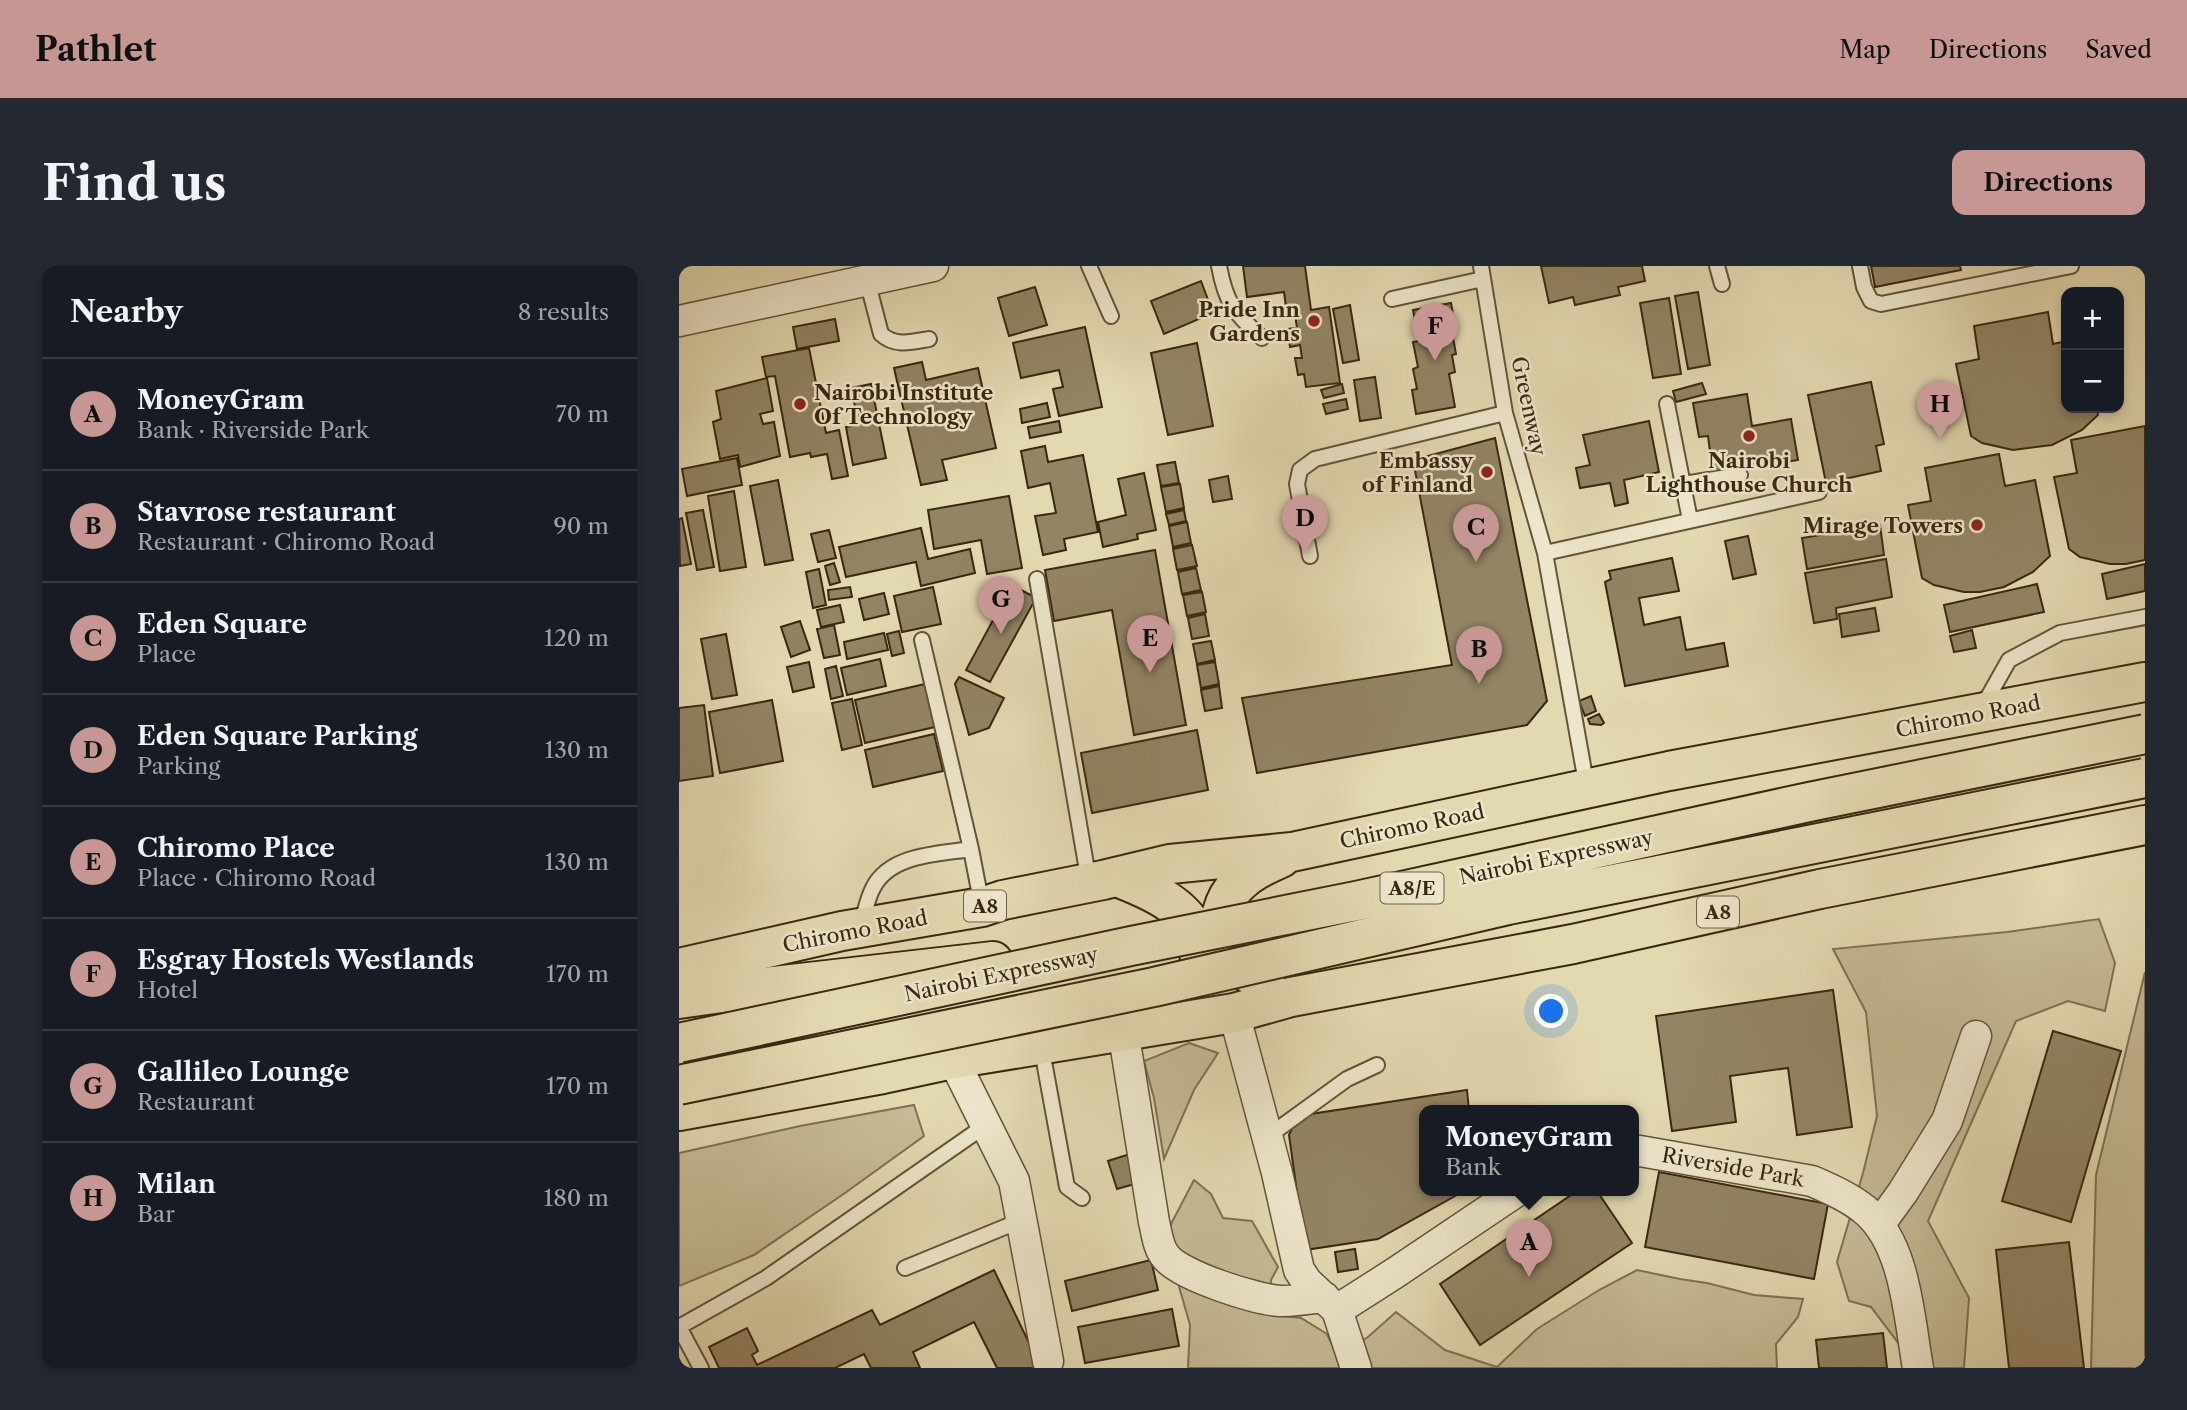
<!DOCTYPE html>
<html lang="en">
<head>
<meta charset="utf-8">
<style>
  :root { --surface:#171b24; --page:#242831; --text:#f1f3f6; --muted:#9ea1a6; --line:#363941; --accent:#c59692 }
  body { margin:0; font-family:"Libre Caslon Text",serif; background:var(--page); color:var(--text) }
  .controls { position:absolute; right:21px; top:21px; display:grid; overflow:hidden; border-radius:14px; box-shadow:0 4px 10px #0003 }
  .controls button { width:63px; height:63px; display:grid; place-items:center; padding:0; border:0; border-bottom:2px solid var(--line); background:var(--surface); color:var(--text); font:35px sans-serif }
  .you { position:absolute; left:873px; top:746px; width:24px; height:24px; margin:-18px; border:5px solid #fff; border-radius:50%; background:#1a73e8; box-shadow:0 0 0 10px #1a73e833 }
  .badge { display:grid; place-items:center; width:46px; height:46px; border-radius:50%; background:var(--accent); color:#111; font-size:23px; font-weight:700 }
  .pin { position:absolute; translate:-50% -58px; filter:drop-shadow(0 2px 4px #0008) }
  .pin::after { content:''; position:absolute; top:37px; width:24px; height:21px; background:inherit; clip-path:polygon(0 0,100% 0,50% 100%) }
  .popup { position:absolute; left:740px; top:839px; width:220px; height:91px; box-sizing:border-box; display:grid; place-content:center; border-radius:14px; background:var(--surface); filter:drop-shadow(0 2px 5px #0005); font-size:23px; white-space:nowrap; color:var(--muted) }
  .popup b { font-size:26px; color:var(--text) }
  .popup::after { content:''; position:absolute; left:50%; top:100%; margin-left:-14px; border:14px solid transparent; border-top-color:var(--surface) }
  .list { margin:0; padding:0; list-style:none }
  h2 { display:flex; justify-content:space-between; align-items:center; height:91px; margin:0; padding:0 28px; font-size:30px }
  h2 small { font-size:23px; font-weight:400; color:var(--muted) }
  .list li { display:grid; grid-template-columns:46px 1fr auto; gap:21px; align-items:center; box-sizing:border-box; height:112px; padding:0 28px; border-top:2px solid var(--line) }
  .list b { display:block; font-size:26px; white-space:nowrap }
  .list p { margin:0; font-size:23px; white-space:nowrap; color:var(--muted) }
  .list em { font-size:23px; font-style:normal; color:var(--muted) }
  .map { position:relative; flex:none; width:1466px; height:1102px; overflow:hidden; border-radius:14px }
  header { display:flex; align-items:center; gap:42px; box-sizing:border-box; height:98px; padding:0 35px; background:var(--accent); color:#111 }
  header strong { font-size:33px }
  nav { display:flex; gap:38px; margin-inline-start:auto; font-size:24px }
  .intro { display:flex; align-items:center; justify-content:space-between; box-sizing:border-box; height:168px; padding:0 42px }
  h1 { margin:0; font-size:49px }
  .button { padding:18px 32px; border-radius:14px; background:var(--accent); color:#111; font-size:24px; font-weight:700 }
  main { display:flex; gap:42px; padding:0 42px }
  aside { flex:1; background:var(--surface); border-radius:14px; box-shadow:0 4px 10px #0003 }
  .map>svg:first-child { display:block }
  .green { fill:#c6bb96; stroke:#807154; stroke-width:2 }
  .building { fill:#928464; stroke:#3a2711; stroke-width:2 }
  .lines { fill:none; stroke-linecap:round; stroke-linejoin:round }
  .service-casing { stroke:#645439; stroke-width:18 }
  .minor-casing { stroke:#645439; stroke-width:33 }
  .trunk-casing { stroke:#3a2711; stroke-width:42 }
  .motorway-casing { stroke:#3a2711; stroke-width:42 }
  .service { stroke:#ede6cc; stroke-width:14 }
  .minor { stroke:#ede6cc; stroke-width:30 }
  .trunk { stroke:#e3d9b1; stroke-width:38 }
  .motorway { stroke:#e3d9b1; stroke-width:38 }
  .motorway-bridge-casing { stroke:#3a2711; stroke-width:42; stroke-linecap:butt }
  .motorway-bridge { stroke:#e3d9b1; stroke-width:38 }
  .poi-dot { fill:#8f2418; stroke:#ede6cc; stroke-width:2.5 }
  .labels { text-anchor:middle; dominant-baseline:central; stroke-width:5; stroke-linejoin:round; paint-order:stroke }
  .shield { fill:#ede6cc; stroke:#706049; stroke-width:2 }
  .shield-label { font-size:19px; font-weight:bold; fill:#3a2711 }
  .poi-label { font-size:21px; font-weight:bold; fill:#3a2711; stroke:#ede6cc; text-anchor:end }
  .street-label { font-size:21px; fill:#3a2711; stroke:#ede6cc }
</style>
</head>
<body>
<header>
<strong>Pathlet</strong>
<nav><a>Map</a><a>Directions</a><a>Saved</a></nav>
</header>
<div class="intro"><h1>Find us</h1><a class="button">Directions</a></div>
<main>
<aside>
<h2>Nearby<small>8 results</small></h2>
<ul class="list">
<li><span class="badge">A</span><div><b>MoneyGram</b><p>Bank · Riverside Park</p></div><em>70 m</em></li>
<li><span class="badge">B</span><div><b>Stavrose restaurant</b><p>Restaurant · Chiromo Road</p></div><em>90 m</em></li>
<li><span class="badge">C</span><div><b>Eden Square</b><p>Place</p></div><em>120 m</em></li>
<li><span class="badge">D</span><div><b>Eden Square Parking</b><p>Parking</p></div><em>130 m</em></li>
<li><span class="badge">E</span><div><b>Chiromo Place</b><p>Place · Chiromo Road</p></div><em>130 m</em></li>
<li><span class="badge">F</span><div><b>Esgray Hostels Westlands</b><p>Hotel</p></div><em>170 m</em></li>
<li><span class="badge">G</span><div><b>Gallileo Lounge</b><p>Restaurant</p></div><em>170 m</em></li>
<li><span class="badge">H</span><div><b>Milan</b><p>Bar</p></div><em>180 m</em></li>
</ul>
</aside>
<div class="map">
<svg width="1466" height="1102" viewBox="0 0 1466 1102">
  <rect width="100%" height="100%" fill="#e3d9b1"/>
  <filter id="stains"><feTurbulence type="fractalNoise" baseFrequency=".00286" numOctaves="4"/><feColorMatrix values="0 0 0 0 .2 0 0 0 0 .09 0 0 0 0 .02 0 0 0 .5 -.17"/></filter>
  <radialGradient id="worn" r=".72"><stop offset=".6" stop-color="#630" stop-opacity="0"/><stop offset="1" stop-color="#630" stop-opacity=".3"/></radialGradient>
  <path class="green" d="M1420,653l16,44 -10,48 -37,-10 -52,20 -88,200 41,77 -5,70h-41l-24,-24 -28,-37 -22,-6 -12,-39 26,-89 14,-57 -11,-104 -33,-63 174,-17z
    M1466,706v396h-54l5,-193z
    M510,777l29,10 -24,37 -30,69 -10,-61 -10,-37z
    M235,839l10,31 -79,57 -91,62 -75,31v-133l121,-27z
    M515,914l17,14 12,24 29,3 26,46 -7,13 -1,35 31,3 26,16 10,21 31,-18 28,-25 49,38 52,17 40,-38 62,-39 38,-20 43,9 27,4 47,12 49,4 -5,18 -22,27 1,24h-589l2,-43 -12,-42 -8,-57z"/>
  <path class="building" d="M564,0h62l6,44 18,-3 11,76 -34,4 -2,-13 -6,1 -3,-17h7l-2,-13 -10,2 -2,-18 9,-1 -2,-14 -8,1 -3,-23 -37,5z
    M862,0h101l3,15 -27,6 2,8 -45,10 -2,-8 -24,6z
    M1192,0h89l1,4 -86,17z
    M522,15l12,32 -49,21 -13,-33z
    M356,21l12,38 -38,11 -11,-38z
    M1019,26l12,73 -22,4 -13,-73z
    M990,32l12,76 -28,4 -13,-75z
    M772,37l5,27 -4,2 4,22 -4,1 3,17 -6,2 6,33 -39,7 -4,-24 5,-1 -4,-20 5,-2 -5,-25 6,-1 -6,-31z
    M671,39l9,55 -16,3 -10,-54z
    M1369,46l5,32 13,-3v67h31l1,7 -16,15 -30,15 -39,5 -31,-7 -11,-7 -15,-72 23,-5 -5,-33z
    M156,53l4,22 -42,8 -4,-22z
    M406,61l17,80 -43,9 -6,-27 10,-2 -4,-17 -38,8 -8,-35z
    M518,77l16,83 -45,9 -17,-82z
    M130,82l17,85 13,-3 9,46 -16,3 -5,-25 -16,3 -1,-4 -20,4 -15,-81 -9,1 -4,-20z
    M243,96l4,18 52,-12 18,80 -54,12 5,20 -26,5 -27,-117z
    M696,111l6,41 -21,3 -6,-41z
    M88,112l6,33 -13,3 3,10 11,-2 6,34 -40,11 -2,-12 -18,4 -7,-37 8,-3 -5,-28z
    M1192,116l13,62 -8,2 5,25 -55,12 -18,-88z
    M1023,117l4,11 -30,8 -3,-11z
    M192,118l15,74 -33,7 -7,-38 13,-2 -8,-37z
    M663,118l2,9 -20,5 -3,-8z
    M1068,128l5,32 39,-7 7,41 -85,14 -5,-38 -9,1 -6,-34z
    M667,133l2,10 -22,5 -3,-10z
    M368,137l3,14 -28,6 -2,-14z
    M380,155l2,11 -31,6 -2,-11z
    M970,155l10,51 -35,8 4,23 -13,3 -5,-23 -30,5 -4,-20 14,-3 -7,-30z
    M1466,160v134l-19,4h-16l-30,-7 -11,-8 -15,-72 23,-4 -6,-33z
    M816,172l52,263 -20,24 -270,48 -15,-75 210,-33 -39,-205z
    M366,180l3,16 35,-7 15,77 -34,7 2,11 -23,5 -8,-39 21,-3 -6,-30 -22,5 -7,-37z
    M1320,188l6,32 30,-6 15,76 -17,16 -29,15 -24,5h-16l-30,-7 -12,-7 -14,-73 23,-4 -6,-33z
    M58,192l5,27 -55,11 -5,-27z
    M496,196l4,21 -18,3 -4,-21z
    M465,207l12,57 -19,4 1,5 -35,8 -5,-25 28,-7 -8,-36z
    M549,210l4,23 -19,3 -4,-22z
    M99,214l15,80 -28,5 -15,-79z
    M501,218l4,24 -18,4 -5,-25z
    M55,225l12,76 -26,4 -12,-75z
    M330,230l13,72 -35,6 -6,-34 -47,9 -6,-39z
    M24,244l11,57 -17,3 -11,-57z
    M505,244l2,11 -17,4 -3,-11z
    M3,252l9,46 -11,2 -1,-47z
    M508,256l4,21 -18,4 -4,-21z
    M1201,259l4,30 -77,14 -5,-31z
    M242,262l7,31 42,-10 5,24 -54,13 -5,-24 -70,15 -7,-30z
    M150,264l7,28 -18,4 -7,-28z
    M1069,270l8,38 -23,5 -8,-38z
    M513,279l5,21 -20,4 -4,-21z
    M476,284l31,175 -52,10 -22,-125 -58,11 -9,-51z
    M993,292l7,33 -40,7 5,27 36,-8 6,33 38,-7 4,23 -103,20 -20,-104 6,-3 -2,-8z
    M1207,293l6,38 -56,11 1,11 -23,4 -9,-50z
    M155,297l6,19 -10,3 -5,-19z
    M1466,298v27l-38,8 -5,-25z
    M517,302l5,22 -19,4 -4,-22z
    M140,303l7,36 -13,3 -7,-36z
    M1358,318l7,28 -94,20 -6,-27z
    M333,319l24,13 -46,84 -24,-12z
    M171,321l2,10 -23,3 -1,-10z
    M254,321l8,37 -39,8 -8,-36z
    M523,326l4,20 -19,4 -4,-21z
    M205,327l5,21 -25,6 -5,-21z
    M161,339l4,17 -23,5 -4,-17z
    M1196,342l4,23 -37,6 -3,-23z
    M526,348l4,22 -17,3 -4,-21z
    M121,355l10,29 -19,7 -10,-30z
    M155,359l6,30 -16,3 -7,-29z
    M1293,364l4,18 -22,4 -4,-16z
    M220,365l5,22 -12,3 -5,-22z
    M205,367l4,17 -41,9 -3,-17z
    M47,368l11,61 -25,4 -11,-60z
    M532,375l4,19 -18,4 -4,-20z
    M201,393l6,27 -39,9 -6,-27z
    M130,396l5,25 -21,5 -6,-25z
    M536,396l4,22 -18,4 -4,-23z
    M157,400l7,30 -12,3 -6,-30z
    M280,411l45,21 -15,30 -20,7 -14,-51z
    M246,418l10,43 -70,16 -10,-43z
    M540,420l3,22 -17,3 -4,-21z
    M912,430l5,15 -11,5 -6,-15z
    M173,433l10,46 -20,5 -10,-47z
    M93,434l11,61 -63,12 -11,-61z
    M25,439l9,71 -34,5v-73z
    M920,448l5,9 -3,2 -11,-1 -2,-5z
    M518,464l11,60 -116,23 -11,-60z
    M255,468l9,37 -70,16 -8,-37z
    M1154,724l19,137 -55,8 -9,-67 -58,8 6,46 -64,9 -16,-115z
    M1374,765l68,20 -50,171 -69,-21z
    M788,824l2,21h-45v80h40l-86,48 -73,11 -16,-115 9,-19z
    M451,888l8,29 -21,6 -9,-28z
    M980,906l169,32 -14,75 -169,-32z
    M898,925h20l35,52 -152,102 -40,-61z
    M1390,976l15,126h-75l-13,-118z
    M676,983l3,20 -20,3 -3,-20z
    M472,994l7,30 -86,21 -7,-30z
    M315,1004l47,98h-44l-23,-46 -61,30 7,16h-49l-7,-14 -29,14h-116l-10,-21 38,-19 11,23 -6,4 5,10 115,-55 8,15z
    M493,1043l7,37 -94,17 -7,-36z
    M1204,1067l4,35h-68l-3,-28z"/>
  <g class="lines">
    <g class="service-casing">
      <path id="service" d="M410,0l22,50
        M540,0c7,38 15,46 43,72
        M802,0l24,147 40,140 42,235
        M1038,0l5,18
        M1181,0l4,21 7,14 10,3 190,-38
        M188,14l14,54c14,13 31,8 48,5
        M713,33l91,-20
        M988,138l23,116
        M1005,218l56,-9
        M866,287l274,-61
        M631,290l-13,-72 3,-14 15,-11 190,-46
        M358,313l52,303
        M243,374l49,209 11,57
        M1304,440l26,-46 51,-27 85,-16
        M182,659c4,-12 6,-26 12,-37 17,-34 66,-34 98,-39
        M362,779l26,142 15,11
        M588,871l80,-58 30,-14
        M226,1002l117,-48
        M0,1061l87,-49 220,-153
        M0,1061l22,41"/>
    </g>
    <g class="minor-casing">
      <path id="minor" d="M0,55l254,-55
        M555,747l43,160 22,97 8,12 30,28 19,58
        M444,764l31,192c3,12 4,26 12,35 15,19 91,43 115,44 14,0 29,-2 43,-4
        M274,793l61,122 34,180
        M955,884l178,31c18,8 37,16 53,29 41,34 44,108 53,158
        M1200,959l24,-33 44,-71 29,-85
        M658,1044l58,-37 122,-82"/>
    </g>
    <g class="trunk-casing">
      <path id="trunk" d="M438,611c28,11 69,27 80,59 3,8 2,19 3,28
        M0,702l163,-37 140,-24 21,-7 100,-20 67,-16 122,-12 377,-81 476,-89
        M586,716c-15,-7 -34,-19 -41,-34 -10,-21 -1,-50 15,-65 12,-12 27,-18 42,-25
        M0,845l204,-37 70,-15 281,-46 57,-16 282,-53 247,-55 325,-64"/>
    </g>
    <g class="motorway-casing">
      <path id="motorway" d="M0,733l86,-12 228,-26"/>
    </g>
    <use href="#service" class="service"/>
    <use href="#minor" class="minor"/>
    <use href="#trunk" class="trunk"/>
    <use href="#motorway" class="motorway"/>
    <g class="motorway-bridge-casing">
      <path id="motorway-bridge" d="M0,777l452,-97 225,-45 453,-99 336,-68
        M0,819l475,-98 354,-82 637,-127"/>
    </g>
    <use href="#motorway-bridge" class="motorway-bridge"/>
  </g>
  <g class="poi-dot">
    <circle cx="635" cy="55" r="7"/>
    <circle cx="121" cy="138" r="7"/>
    <circle cx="1070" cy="170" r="7"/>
    <circle cx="808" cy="206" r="7"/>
    <circle cx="1298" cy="259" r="7"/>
  </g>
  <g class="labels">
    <g class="shield">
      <rect x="701.5" y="606.5" width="63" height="31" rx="5"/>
      <rect x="285" y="624.5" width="42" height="31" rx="5"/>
      <rect x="1018" y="630.5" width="42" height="31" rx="5"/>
    </g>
    <g class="shield-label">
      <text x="733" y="622">A8/E</text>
      <text x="306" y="640">A8</text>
      <text x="1039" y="646">A8</text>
    </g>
    <g class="poi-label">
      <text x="621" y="43">Pride Inn<tspan x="621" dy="24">Gardens</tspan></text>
      <text x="135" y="126" text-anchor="start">Nairobi Institute<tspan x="135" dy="24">Of Technology</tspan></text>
      <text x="794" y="194">Embassy<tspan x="794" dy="24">of Finland</tspan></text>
      <text x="1070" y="194" text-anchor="middle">Nairobi<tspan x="1070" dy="24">Lighthouse Church</tspan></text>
      <text x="1284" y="259">Mirage Towers</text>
    </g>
    <g class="street-label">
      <text transform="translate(850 140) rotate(78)">Greenway</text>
      <text transform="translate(1289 450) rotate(-11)">Chiromo Road</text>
      <text transform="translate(733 560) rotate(-12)">Chiromo Road</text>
      <text transform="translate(877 591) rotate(-12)">Nairobi Expressway</text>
      <text transform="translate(176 665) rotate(-11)">Chiromo Road</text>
      <text transform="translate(322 708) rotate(-12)">Nairobi Expressway</text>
      <text transform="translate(1054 901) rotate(10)">Riverside Park</text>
    </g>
  </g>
  <rect width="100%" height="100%" filter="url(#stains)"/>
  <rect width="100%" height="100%" fill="url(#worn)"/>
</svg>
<div class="controls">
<button>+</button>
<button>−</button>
</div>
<div class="you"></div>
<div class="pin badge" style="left:850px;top:1011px">A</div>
<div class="popup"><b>MoneyGram</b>Bank</div>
<div class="pin badge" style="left:800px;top:418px">B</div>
<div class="pin badge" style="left:797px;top:296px">C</div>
<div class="pin badge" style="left:626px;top:287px">D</div>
<div class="pin badge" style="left:471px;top:407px">E</div>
<div class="pin badge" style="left:756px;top:95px">F</div>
<div class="pin badge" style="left:322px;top:368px">G</div>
<div class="pin badge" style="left:1261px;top:173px">H</div>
</div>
</main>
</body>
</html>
